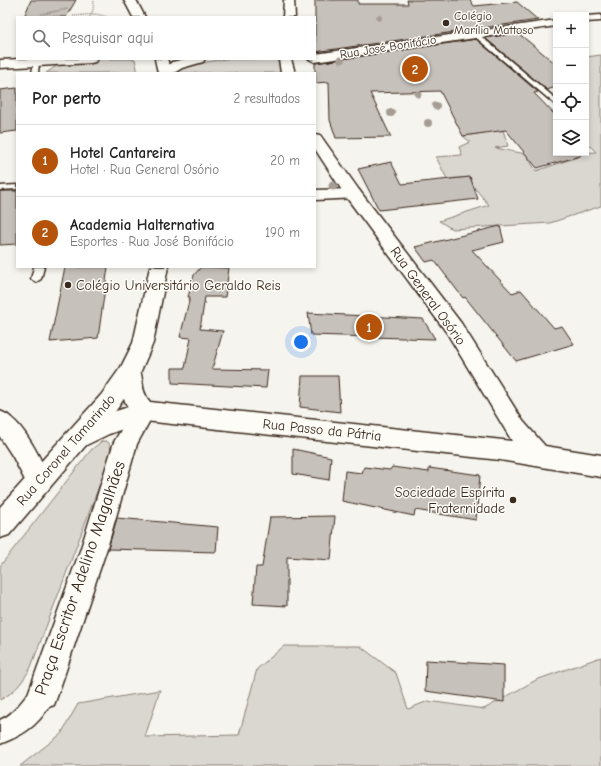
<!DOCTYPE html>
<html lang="pt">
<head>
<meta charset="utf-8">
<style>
  :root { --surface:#fff; --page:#f2f2f2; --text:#222; --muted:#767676; --line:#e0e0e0; --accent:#b45309 }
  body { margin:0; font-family:"Comic Neue",sans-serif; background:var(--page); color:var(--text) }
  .controls { position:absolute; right:12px; top:12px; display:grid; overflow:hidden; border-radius:0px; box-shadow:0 2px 6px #0003 }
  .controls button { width:36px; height:36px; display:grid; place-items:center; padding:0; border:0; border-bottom:1px solid var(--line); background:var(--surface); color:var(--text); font:20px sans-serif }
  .you { position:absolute; left:301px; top:342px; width:14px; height:14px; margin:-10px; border:3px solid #fff; border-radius:50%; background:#1a73e8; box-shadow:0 0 0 6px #1a73e833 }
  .badge { display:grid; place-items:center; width:26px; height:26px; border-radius:50%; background:var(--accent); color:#fff; font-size:13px; font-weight:700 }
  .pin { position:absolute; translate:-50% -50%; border:2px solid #fff; box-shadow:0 1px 4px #0006 }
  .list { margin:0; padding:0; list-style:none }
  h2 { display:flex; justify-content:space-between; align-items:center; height:52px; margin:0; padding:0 16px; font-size:17px }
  h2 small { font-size:13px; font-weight:400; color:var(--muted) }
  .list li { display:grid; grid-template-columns:26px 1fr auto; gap:12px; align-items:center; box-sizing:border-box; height:72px; padding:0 16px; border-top:1px solid var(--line) }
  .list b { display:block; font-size:15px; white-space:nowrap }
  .list p { margin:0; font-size:13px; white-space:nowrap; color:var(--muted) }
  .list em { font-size:13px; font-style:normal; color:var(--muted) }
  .icon { flex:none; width:22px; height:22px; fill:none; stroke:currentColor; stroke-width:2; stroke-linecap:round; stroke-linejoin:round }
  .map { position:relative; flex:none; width:601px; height:766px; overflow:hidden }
  .search { position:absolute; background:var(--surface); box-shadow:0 2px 6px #0003; left:16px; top:16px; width:300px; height:44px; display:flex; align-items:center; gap:10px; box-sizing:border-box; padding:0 14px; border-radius:0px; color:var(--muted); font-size:15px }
  .panel { position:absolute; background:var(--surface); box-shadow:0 2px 6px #0003; left:16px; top:72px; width:300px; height:196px; border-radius:0px }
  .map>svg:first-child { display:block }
  .green { fill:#dad6d0; stroke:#8a8077 }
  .building { fill:#c7c1bb; stroke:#3b2a1e }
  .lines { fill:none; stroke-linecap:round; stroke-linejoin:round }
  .service-casing { stroke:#3b2a1e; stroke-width:3 }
  .pedestrian-casing { stroke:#3b2a1e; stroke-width:3 }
  .minor-casing { stroke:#3b2a1e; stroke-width:3 }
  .tertiary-casing { stroke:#3b2a1e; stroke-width:3 }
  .secondary-casing { stroke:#3b2a1e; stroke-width:3 }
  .path { stroke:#3b2a1e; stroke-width:1.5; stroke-dasharray:0.5 1.5; stroke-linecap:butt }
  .service { fill:#fdfcf7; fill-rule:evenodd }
  .pedestrian { fill:#fdfcf7; fill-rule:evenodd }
  .minor { fill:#fdfcf7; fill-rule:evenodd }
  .tertiary { fill:#fdfcf7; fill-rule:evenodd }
  .secondary { fill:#fdfcf7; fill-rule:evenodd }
  .path-bridge { stroke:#3b2a1e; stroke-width:1.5; stroke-dasharray:0.5 1.5; stroke-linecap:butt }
  .tree { fill:#a59d94 }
  .poi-dot { fill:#3b2a1e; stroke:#fdfcf7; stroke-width:1.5 }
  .labels { text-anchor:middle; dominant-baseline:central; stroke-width:3; stroke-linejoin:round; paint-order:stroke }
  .far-poi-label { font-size:12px; fill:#3b2a1e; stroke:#fdfcf7; text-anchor:start }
  .far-street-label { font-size:12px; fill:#3b2a1e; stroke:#fdfcf7 }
  .poi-label { font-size:14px; fill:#3b2a1e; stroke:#fdfcf7; text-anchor:start }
  .street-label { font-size:14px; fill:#3b2a1e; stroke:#fdfcf7 }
  .near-street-label { font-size:17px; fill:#3b2a1e; stroke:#fdfcf7 }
</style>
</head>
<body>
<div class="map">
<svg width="601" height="766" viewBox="0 0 601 766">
  <rect width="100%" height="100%" fill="#f5f4ee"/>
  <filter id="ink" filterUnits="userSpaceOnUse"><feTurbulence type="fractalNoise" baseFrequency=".025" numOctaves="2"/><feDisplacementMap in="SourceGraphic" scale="8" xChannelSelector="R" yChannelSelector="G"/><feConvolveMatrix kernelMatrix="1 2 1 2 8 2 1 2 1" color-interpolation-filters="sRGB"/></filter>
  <g filter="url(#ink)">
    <path class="green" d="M601,55v151l-51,17 -98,6 -13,-8 50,-16 -16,-19 -3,-9 -23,2 -11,-22 26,-2 -3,-8 11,-5 -7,-6 40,-6 5,16 -13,2 31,6 10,17 44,-15 1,-3 15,-1 -10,-10v-62l3,-1 -3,-4v-18z
      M91,59h44l3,14h-92l15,-10z
      M225,59h51l8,14h-106l-1,-3 6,-4z
      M102,441h4l3,2 2,6 -1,8 -79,210c-9,16 -15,24 -31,33v-134l91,-116z
      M284,646h76l36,27 12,36 20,-8 56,8 52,-29 65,-23v109h-581l41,-32 17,-30 82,-14 -15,47 94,-2 18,-66z"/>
    <path class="building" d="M31,0h45l-10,17h-42z
      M315,0h43v4h50l-1,-4h63l4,6 43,-4 21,18 -223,32z
      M518,33l38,31v23l-9,3 -62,-52z
      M476,39l62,53 -4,1 22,23v37h25l-1,3 -43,12 -31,-38 -43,6 -23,-45 -70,2 21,44 -55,1 -6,-18 -1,-38 -14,1v-20z
      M17,88v43l-17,2v-43z
      M391,162l11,22 68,-7 8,22 -99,11 -21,-41z
      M0,191h17v53l-17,1z
      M500,226l4,16 -32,8 40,43 9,-3 33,38 8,-2 12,18 -58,17 -51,-64 -2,1 -29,-38 -8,2 -11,-15z
      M65,267h43l-10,71 -48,4z
      M201,267l28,1 -4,29h-20l-5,32 23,2 -11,38 56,1 -2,18 -94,-5v-15h13l6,-30 -11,-1 10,-40h-2l6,-22z
      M308,313l115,6 12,20 -124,-4z
      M302,376h36l2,36 -40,-5z
      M293,449l38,8 -2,23 -36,-6z
      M364,467l26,3 2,-3 37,5v-4l51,7 -4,45 -61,-10 -1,6 -72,-15 3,-30 17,2z
      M335,516l-4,44 -44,-3v49l-34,-2 3,-37h6l8,-50z
      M117,518l101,9 -2,25 -108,-3z
      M426,660l78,5v37l-79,-11z"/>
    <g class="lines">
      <g class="service-casing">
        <path id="service" d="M473,33h4l79,66v6l-83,-70z
          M34,61l5,1 -1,11h-6z
          M17,185v4l-17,1v-4z
          M34,267h10l-3,12 -5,3 -5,-3z"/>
      </g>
      <g class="pedestrian-casing">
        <path id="pedestrian" d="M43,682l8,4 4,8c-11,27 -28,40 -55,50v-24c20,-8 25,-30 43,-38z"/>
      </g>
      <g class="minor-casing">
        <path id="minor" d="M21,59h76l-2,3 -4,1 -91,5v-8z
          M185,59h20l-2,3 -21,6 -8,5h-16l14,-11z
          M353,189l6,1 2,4 -2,4 -44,2v-10z
          M144,402l8,2 3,7 -18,33 -30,104 -49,146 -4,11 -11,4 -11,-4 -4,-11 53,-146 33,-106 22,-38z
          M0,411c23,8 42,50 51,71l-3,8 -9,3 -9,-3 -17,-33 -13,-20z"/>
      </g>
      <g class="tertiary-casing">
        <path id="tertiary" d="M284,0h10l1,17h-12z
          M601,15v6l-15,1v-6z
          M556,20v6l-241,36 -6,-3h6v-5z
          M279,59h12l4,14h-14z
          M315,134l5,1 39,55 102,133 62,98 22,25 56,9v22l-101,-17 -355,-39 -36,13 -33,16 -8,-3 -4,-7c8,-17 47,-27 64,-33 -7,-13 -13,-27 -6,-41l8,-3 8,3c7,13 1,22 12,36l362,39 -65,-108 -100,-135 -32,-49z"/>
      </g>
      <g class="secondary-casing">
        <path id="secondary" d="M124,0h12l9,17h-12z
          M155,59h12l5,14h-14z
          M150,267h18l-15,76 -15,35 -21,31 -108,126 -9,3v-31l101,-112 20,-28 12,-24z"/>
      </g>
      <path class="path" d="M41,14l27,-5
        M90,17l3,-7 1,-10"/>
      <use href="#service" class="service"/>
      <use href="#pedestrian" class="pedestrian"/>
      <use href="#minor" class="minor"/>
      <use href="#tertiary" class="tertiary"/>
      <use href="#secondary" class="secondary"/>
      <path class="path-bridge" d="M73,16l23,-2 11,3"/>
    </g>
    <g class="tree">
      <circle cx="379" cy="18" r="3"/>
      <circle cx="341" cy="60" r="3.5"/>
      <circle cx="418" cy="94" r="3.5"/>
      <circle cx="436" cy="106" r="4"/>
      <circle cx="391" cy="113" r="4"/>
      <circle cx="428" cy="123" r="4"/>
      <circle cx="333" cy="186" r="4.5"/>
    </g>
  </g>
  <g class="poi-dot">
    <circle cx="446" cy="23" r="4"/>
    <circle cx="68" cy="285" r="4"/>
    <circle cx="513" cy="500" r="4"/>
  </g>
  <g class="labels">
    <g class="far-poi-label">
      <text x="454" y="16">Colégio<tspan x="454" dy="14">Marília Mattoso</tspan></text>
    </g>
    <g class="far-street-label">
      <text transform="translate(388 47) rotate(-9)">Rua José Bonifácio</text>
    </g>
    <g class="poi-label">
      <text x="76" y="285">Colégio Universitário Geraldo Reis</text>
      <text x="505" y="492" text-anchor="end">Sociedade Espírita<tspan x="505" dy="16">Fraternidade</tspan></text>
    </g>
    <g class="street-label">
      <text transform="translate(428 296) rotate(54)">Rua General Osório</text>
      <text transform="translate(322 430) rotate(6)">Rua Passo da Pátria</text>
      <text transform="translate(66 450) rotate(-49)">Rua Coronel Tamarindo</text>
    </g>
    <g class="near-street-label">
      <text transform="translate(80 578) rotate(-71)">Praça Escritor Adelino Magalhães</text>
    </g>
  </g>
</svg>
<div class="controls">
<button>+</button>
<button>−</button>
<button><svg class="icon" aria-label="locate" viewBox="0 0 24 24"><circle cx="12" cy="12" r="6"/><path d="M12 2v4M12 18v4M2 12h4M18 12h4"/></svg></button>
<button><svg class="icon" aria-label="layers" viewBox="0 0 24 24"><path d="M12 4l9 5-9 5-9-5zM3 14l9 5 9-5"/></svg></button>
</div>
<div class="you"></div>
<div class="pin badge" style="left:369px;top:327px">1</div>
<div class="pin badge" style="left:415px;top:69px">2</div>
<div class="search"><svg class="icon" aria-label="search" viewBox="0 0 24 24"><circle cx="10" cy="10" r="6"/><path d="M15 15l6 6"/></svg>Pesquisar aqui</div>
<section class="panel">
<h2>Por perto<small>2 resultados</small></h2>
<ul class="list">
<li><span class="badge">1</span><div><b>Hotel Cantareira</b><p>Hotel · Rua General Osório</p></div><em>20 m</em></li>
<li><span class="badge">2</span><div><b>Academia Halternativa</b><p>Esportes · Rua José Bonifácio</p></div><em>190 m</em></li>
</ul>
</section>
</div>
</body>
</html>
